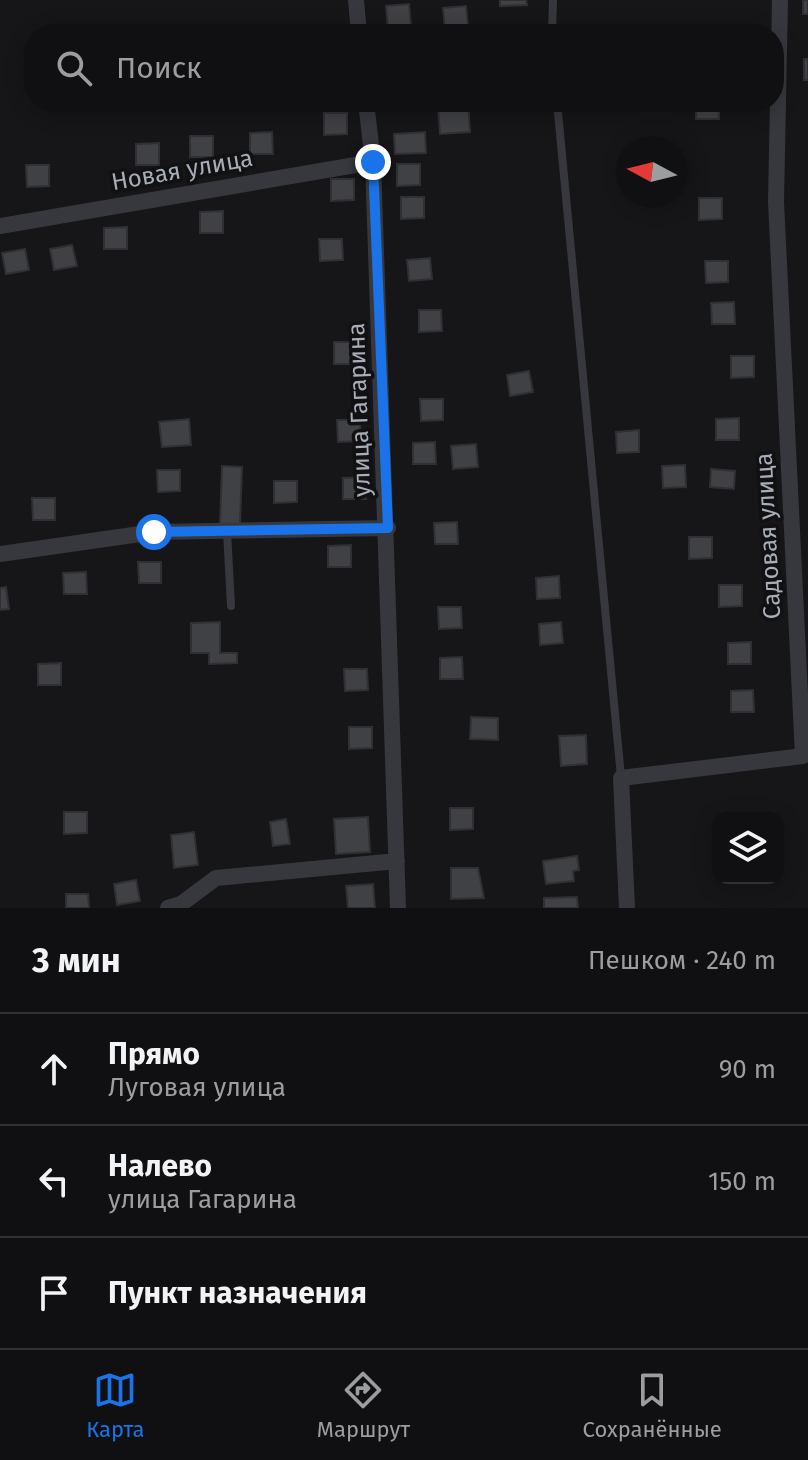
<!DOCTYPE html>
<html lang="ru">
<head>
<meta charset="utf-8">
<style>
  :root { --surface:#101012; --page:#1e1e20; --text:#f1f3f6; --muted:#9c9d9f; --line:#303032; --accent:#1a73e8 }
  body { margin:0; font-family:"Fira Sans",sans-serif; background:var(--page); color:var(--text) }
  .controls { position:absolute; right:24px; bottom:24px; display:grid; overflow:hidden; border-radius:16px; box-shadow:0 4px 20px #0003 }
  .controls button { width:72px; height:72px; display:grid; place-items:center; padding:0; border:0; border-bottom:2px solid var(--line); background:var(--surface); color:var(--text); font:40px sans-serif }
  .compass { position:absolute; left:616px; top:136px; width:72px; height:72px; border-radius:50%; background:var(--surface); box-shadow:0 4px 20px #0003; rotate:277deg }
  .stop { position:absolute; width:24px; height:24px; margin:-18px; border:6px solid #1a73e8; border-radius:50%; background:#fff }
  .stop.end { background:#1a73e8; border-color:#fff; box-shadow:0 2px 8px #0008 }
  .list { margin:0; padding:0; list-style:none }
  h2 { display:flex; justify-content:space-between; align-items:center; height:104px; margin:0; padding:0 32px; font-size:34px }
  h2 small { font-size:26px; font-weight:400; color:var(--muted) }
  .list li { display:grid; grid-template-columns:52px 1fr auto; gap:24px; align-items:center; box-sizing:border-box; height:112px; padding:0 32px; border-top:2px solid var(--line) }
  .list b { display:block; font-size:30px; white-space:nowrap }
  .list p { margin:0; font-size:26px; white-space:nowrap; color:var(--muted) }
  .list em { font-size:26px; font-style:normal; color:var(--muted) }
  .icon { flex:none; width:44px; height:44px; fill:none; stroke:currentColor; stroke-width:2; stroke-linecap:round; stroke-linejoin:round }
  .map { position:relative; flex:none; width:808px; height:908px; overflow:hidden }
  .search { position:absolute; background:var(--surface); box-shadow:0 4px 20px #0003; left:24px; right:24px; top:24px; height:88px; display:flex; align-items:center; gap:20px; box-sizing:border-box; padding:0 28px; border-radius:32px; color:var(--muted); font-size:30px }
  .sheet { height:440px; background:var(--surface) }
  nav { display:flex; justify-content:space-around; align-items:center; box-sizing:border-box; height:112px; border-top:2px solid var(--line); background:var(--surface); font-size:22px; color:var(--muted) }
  nav a { display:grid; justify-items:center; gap:4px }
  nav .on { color:var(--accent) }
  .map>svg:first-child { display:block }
  .building { fill:#404145; stroke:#303034; stroke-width:2 }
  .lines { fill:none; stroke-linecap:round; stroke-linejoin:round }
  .lane { stroke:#37383d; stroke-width:8 }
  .street { stroke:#37383d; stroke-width:16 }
  .route { stroke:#1a73e8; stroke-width:10 }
  .labels { text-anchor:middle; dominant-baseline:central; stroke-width:7; stroke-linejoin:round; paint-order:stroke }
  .street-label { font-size:24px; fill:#a8adb8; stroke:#111113 }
</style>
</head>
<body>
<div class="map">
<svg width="808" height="908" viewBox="0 0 808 908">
  <rect width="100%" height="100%" fill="#161618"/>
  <path class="building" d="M500,0h26l1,5 -27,1z
    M803,0h5v14h-5z
    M409,4l2,22 -23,2 -2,-22z
    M466,6l2,21 -23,2 -2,-21z
    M804,59h4v21h-4z
    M696,102h23v17h-23z
    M468,103l2,29 -30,2 -2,-28z
    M324,113h23v21l-23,1z
    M272,132l1,22h-23v-21z
    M425,132l1,21 -31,1 -1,-20z
    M190,136h23v21h-23z
    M159,143v22h-23v-21z
    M397,164h23v21l-23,1z
    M26,165h23v21l-22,1z
    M331,179h23v21l-23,1z
    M401,197h23v21l-23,1z
    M699,198h23v21l-23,1z
    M223,211v22h-23v-21z
    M127,227v22h-23v-21z
    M319,239h23l1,21 -23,1z
    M72,245l5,21 -23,4 -4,-21z
    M25,249l4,21 -23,4 -4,-21z
    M430,258l2,21 -23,2 -2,-21z
    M705,261h23v21l-22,1z
    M734,302l1,22h-23l-1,-21z
    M419,310h22l1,21 -23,1z
    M334,342h22l1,22h-23z
    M731,356h23v21l-23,1z
    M529,371l4,21 -23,4 -3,-21z
    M420,399h23v21l-22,1z
    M739,418v22h-23v-21z
    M189,419l2,26 -29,2 -3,-25z
    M337,420h23l1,21 -23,1z
    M639,430v22l-22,1 -1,-21z
    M435,442l1,22h-23v-21z
    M476,444l2,23 -25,2 -2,-23z
    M685,465l1,22 -23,1 -1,-22z
    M222,466l20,1 -2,57h-20z
    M711,469l24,2 -1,18 -24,-2z
    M157,470h23v21l-22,1z
    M366,477v22h-23v-21z
    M274,481h23v21l-23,1z
    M32,498h23v22h-22z
    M457,522l1,22h-23l-1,-21z
    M689,537h23v21l-23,1z
    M351,545v22h-23v-21z
    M138,562h23v21h-22z
    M86,572l1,22h-23l-1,-21z
    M559,576l1,22 -23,1 -1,-21z
    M719,585h23v21l-23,1z
    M6,587l3,22 -9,1v-22z
    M438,607h23l1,21 -23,1z
    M220,622v31h17v10l-28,1v-11h-18v-30z
    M561,622l2,21 -23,2 -1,-21z
    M751,642v22h-23v-21z
    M462,657l1,22h-23v-21z
    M61,663v22h-23v-21z
    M344,669h23l1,21 -23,1z
    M753,690l1,22h-23v-21z
    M471,717l27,1v22l-28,-1z
    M349,727h23v21l-23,1z
    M586,735l1,29 -26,2 -2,-30z
    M450,808h23v21l-23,1z
    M64,812h23v21l-23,1z
    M368,817l2,35 -34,2 -2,-35z
    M286,819l4,25 -17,2 -3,-24z
    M194,832l4,33 -24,3 -3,-33z
    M577,856l2,14 -6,1 1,10 -28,3 -3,-23z
    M451,868h27l6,30 -33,1z
    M136,880l4,21 -23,4 -3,-21z
    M373,884l2,24h-27l-2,-22z
    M66,894h22l1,14h-23z
    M577,897l1,11h-34v-10z"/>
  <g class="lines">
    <path class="lane" d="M552,34l1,-34
      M557,102l64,675
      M227,531l4,75"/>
    <path class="street" d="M356,0l3,34
      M366,102l7,60 25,746
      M0,226l373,-64
      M0,554l154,-22 234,-4
      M168,908l13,-4 35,-26 181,-17
      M627,908l-6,-130 182,-22 -27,-554 4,-202"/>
  </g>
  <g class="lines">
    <path class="route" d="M154,532l234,-4 -15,-366"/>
  </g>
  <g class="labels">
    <g class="street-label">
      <text transform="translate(182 170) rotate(-10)">Новая улица</text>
      <text transform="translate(359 410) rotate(-92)">улица Гагарина</text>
      <text transform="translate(768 536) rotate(-93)">Садовая улица</text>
    </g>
  </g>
</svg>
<div class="controls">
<button><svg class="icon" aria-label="layers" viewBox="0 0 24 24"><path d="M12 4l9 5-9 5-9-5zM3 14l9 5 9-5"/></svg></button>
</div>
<svg class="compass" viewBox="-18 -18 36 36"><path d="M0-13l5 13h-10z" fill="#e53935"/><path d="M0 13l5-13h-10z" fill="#9c9d9f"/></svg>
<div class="stop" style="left:154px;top:532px"></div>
<div class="stop end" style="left:373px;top:162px"></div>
<div class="search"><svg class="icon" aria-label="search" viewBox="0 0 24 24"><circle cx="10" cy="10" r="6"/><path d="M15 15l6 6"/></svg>Поиск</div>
</div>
<section class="sheet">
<h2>3 мин<small>Пешком · 240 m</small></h2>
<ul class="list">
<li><svg class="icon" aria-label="ahead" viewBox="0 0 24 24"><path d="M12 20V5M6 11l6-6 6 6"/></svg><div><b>Прямо</b><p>Луговая улица</p></div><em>90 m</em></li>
<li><svg class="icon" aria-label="left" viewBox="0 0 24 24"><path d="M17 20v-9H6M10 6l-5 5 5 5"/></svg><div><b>Налево</b><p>улица Гагарина</p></div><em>150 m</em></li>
<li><svg class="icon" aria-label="arrive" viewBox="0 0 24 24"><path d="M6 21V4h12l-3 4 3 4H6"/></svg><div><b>Пункт назначения</b></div></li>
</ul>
</section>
<nav>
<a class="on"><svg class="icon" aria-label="map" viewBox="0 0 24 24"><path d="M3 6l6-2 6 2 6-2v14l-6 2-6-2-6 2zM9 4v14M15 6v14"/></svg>Карта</a>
<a><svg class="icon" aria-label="directions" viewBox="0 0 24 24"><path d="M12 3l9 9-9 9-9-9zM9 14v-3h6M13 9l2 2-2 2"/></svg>Маршрут</a>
<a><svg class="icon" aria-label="saved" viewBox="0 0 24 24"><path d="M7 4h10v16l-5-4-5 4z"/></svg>Сохранённые</a>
</nav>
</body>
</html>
